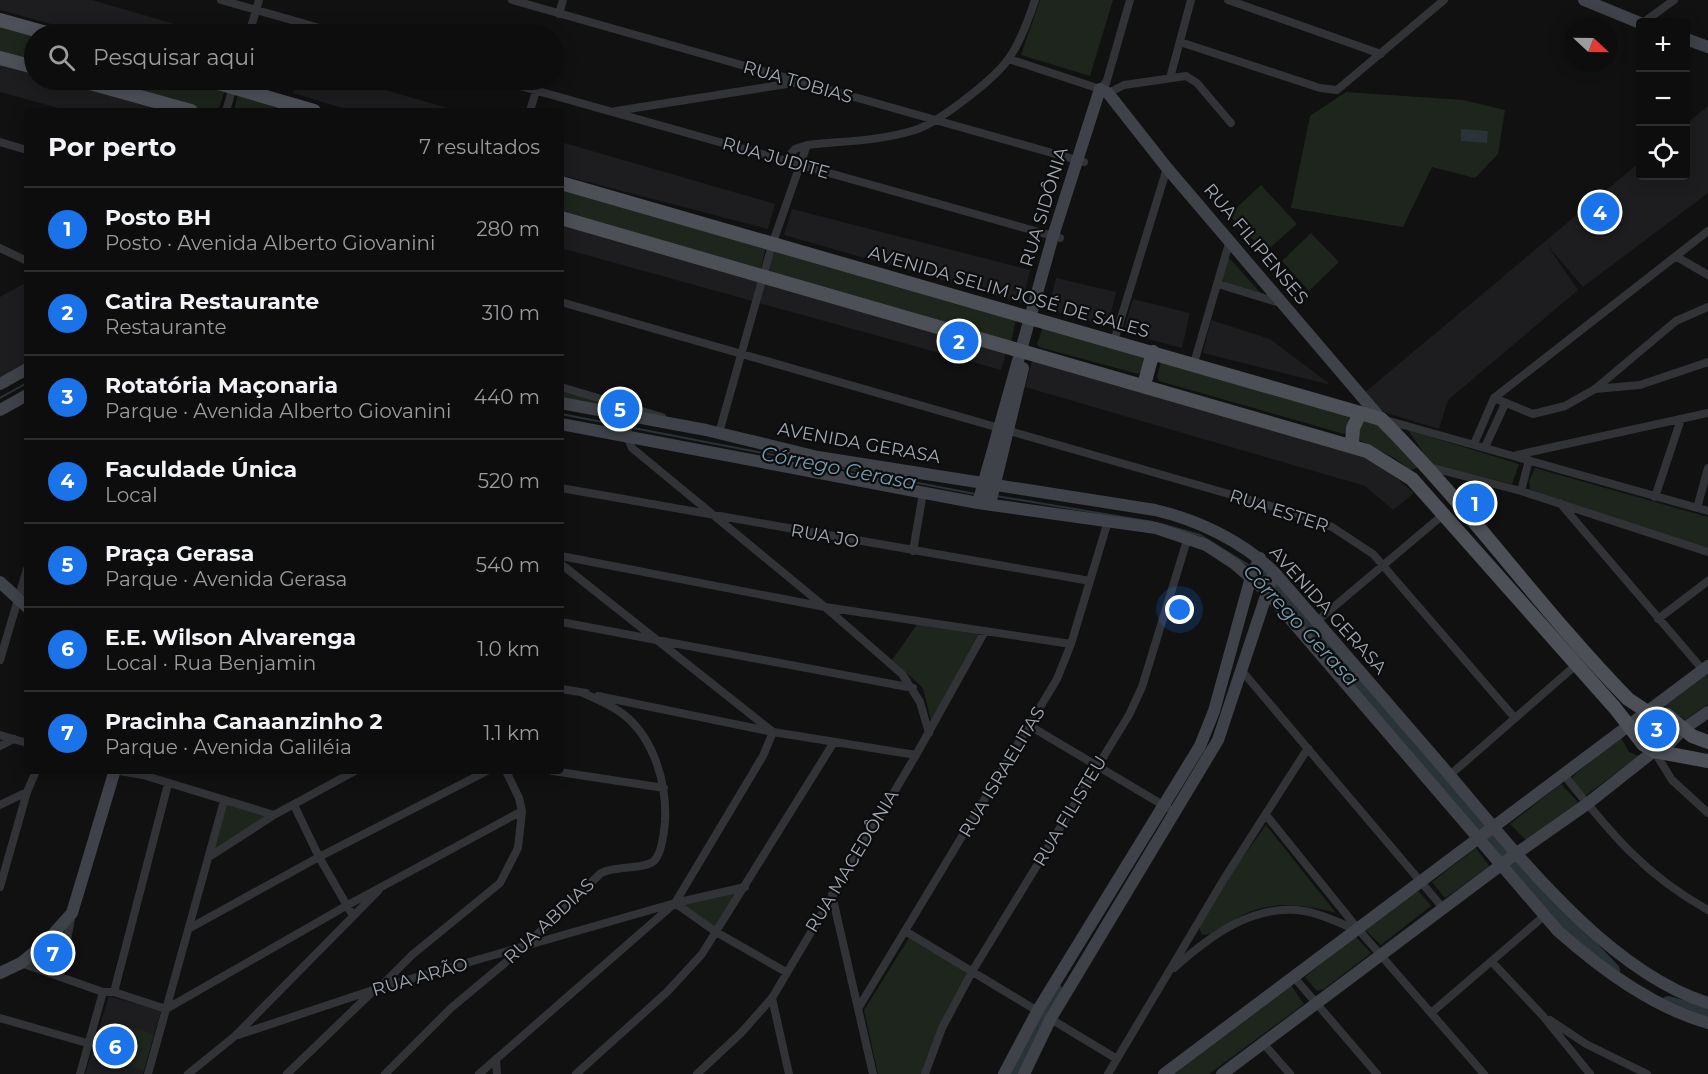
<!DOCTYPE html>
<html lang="pt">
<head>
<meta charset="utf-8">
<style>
  :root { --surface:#0d0d0e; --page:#161617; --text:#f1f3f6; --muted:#9a9c9e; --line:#2d2d2e; --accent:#1a73e8 }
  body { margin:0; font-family:Montserrat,sans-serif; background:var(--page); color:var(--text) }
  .controls { position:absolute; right:18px; top:18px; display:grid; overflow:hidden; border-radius:6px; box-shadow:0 3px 15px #0003 }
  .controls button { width:54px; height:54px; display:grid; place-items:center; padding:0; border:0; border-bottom:2px solid var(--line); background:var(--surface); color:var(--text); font:30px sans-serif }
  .compass { position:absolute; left:1564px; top:18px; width:54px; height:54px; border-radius:50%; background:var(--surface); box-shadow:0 3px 15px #0003; rotate:112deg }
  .you { position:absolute; left:1180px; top:610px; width:21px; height:21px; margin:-15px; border:4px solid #fff; border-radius:50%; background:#1a73e8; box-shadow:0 0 0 9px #1a73e833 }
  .badge { display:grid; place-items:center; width:39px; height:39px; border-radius:50%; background:var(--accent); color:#fff; font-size:20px; font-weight:700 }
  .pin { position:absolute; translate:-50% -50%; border:3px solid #fff; box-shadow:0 2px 6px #0006 }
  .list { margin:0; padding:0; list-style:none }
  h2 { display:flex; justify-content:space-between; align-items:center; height:78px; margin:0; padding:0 24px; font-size:26px }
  h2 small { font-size:20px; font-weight:400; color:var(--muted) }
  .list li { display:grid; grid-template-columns:39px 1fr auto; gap:18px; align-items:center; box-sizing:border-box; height:84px; padding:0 24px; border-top:2px solid var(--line) }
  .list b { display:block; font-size:22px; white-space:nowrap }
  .list p { margin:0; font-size:20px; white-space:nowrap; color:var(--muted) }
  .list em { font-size:20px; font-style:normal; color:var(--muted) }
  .icon { flex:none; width:33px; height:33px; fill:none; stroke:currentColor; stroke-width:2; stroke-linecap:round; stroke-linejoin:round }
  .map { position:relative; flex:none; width:1708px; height:1074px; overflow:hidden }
  .search { position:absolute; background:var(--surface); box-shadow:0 3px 15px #0003; left:24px; top:24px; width:540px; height:66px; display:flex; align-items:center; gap:15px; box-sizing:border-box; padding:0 21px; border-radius:33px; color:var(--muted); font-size:22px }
  .panel { position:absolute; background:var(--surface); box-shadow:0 3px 15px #0003; left:24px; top:108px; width:540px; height:666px; border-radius:6px }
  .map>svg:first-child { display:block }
  .built { fill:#1d1d1f }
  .green { fill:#1d251d }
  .water { fill:#293338 }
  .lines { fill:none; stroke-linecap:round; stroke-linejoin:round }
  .stream { stroke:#293338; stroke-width:2 }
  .river { stroke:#293338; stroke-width:14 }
  .street { stroke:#323337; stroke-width:8 }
  .secondary { stroke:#3f4248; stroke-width:12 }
  .primary { stroke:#4d5057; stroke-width:14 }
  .labels { text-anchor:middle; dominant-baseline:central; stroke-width:4.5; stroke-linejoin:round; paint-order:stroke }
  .street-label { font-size:18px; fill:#a1a9b4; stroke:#0c0c0d }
  .water-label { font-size:20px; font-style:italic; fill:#769cb1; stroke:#0c0c0d }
</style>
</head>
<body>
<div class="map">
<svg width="1708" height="1074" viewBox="0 0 1708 1074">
  <rect width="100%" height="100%" fill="#111112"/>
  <path class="built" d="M0,0h92l117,34h-122l-87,-24z
    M0,63l34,9v8h25l111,31h-101l-69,-19z
    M298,80h54l105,31h-105l-59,-18z
    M1708,106v87l-125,94 -36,-42 31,45 -130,110 -9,29 -59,-18 -16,-18 276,-231v14h46v-52z
    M561,142l214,62 -7,25 -207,-54z
    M792,209l238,61 -8,33 -238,-68z
    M561,223l446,127 -6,20 -440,-122z
    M1056,278l60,14 -8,34 -60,-16z
    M27,282v81l-27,16v-82z
    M1133,299l57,14 -8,35 -59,-16z
    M1211,320l59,19 61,46 -128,-32z
    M1033,358l311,90 36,16 34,29 -21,17 -28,-24 -340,-99z
    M109,996l52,15 -18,63h-58z"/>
  <path class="green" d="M1040,0h73l-23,76 -69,-21z
    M0,25l34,10v27l-34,-9z
    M98,80h91l36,10 -7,21h-10z
    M1346,92l117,8 42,10 -7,44 -23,24 -43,-11 -29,60 -112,-19 19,-92z
    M238,93l61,18h-65z
    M1261,185l36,39 -32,28 -36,-37z
    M561,187l205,60 -6,24 -199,-57z
    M1311,233l28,29 -30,29 -27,-30z
    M775,249l241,71 -5,22 -243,-69z
    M1223,251l42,47 -50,-17z
    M1043,327l101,31 -3,14 -3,2 -99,-27 -2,-3z
    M1161,362l188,51 -1,18 -4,3 -185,-53 -2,-5z
    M561,390l101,29 -101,-19z
    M1363,419l17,6 38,40 -1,3 -7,2 -14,-11 -36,-19 -2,-17z
    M1408,430l111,34 -7,20 -80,-19z
    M1535,468l173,49v31l-170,-54 -8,-5 -1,-8z
    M918,623l61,10 -48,88 -8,-33 -31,-28z
    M1708,673v31l-23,16 -22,-15z
    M1650,715l24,10 -3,13 -15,7 -7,-1 -9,-17z
    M1620,736l9,16 10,4 -54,40 -15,-17z
    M1561,784l18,19 -47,36h-7l-15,-15z
    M225,803l43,13 -56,36z
    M1266,825l70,88c-29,-8 -65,-13 -93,2 -13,7 -26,20 -41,20l-3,-8 27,-47z
    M1476,848l14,19 -45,31 -13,-16z
    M1417,889l14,17 -50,39 -16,-15z
    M740,890l-25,39 -36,-26z
    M69,922l-12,53 -31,-12 24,-15z
    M1355,936l16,17 -47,36 -7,2 -12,-14z
    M909,938l59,35 -47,101h-43l-14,-64z
    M1291,985l13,19 -95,70h-36z
    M135,1028l19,6 -10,36 -20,-5z"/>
  <path class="water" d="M1461,129l27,2 -1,12 -26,-2z"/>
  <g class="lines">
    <path class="stream" d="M0,398l27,-15
      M561,414l414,80
      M996,496l157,26
      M1161,524l39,11 50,31"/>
    <path class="river" d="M1255,569l265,304 93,97
      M1668,1003l40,11
      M1012,1074l44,-83"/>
    <path class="street" d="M221,0l120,34
      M512,0l572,162
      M1228,0l153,54
      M559,14l4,-14
      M1644,22l30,-22
      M249,34l10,-34
      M1180,42l140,46 17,2 107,-90
      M1009,59l91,30 5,-6
      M1170,78l21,-78
      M499,80l561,158
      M1105,87l25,-87
      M1108,93l16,-8 62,-9 11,7 34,40
      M226,111l9,-31
      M530,111l9,-31
      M616,111l177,-28
      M0,142l27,8
      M785,161l10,-12 12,-4c35,-4 74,-4 108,-15 23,-7 81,-52 94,-72 11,-15 20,-40 26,-58
      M0,248l27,13
      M1677,257l31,18
      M1218,284l62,19
      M561,302l734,211 37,14 41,27 141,163
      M1114,341l53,-173
      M1194,363l36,-123
      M561,387l101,30
      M1595,389l45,-4 68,-23
      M1494,398l39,16 32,-8 30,-17 81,-68 32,-14
      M631,416l-4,20 5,12 193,159 77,67 18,28 9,31
      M1382,419l326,92
      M719,433l53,-188 35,-100
      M1474,444l20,-46 214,-167
      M1485,447l20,-43
      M1517,455l191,-42
      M1429,467l92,24 187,61
      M561,488l529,93
      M1521,491l8,-31
      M1655,497l26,-78
      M1560,503l143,167
      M1697,508l11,-40
      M913,551l10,-58
      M561,556l264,51 246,37
      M1658,619l50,-38
      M1317,621l127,-107
      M561,622l352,66
      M0,660l27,-91
      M1242,671l201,237
      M561,689l25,4
      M598,696l175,36 143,23
      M1030,726l138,82
      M0,735l27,8
      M0,746l14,-7
      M1654,751l18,29 36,33
      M120,771l23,4 131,40
      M553,771l111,17
      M1450,775l126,-110
      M1564,775c45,56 79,99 144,135
      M0,805l27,-13
      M294,805l25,52 34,59
      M1266,815l92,114 126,145
      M209,857l65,-42 81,-44
      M0,887l27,-95 9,-21
      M832,895l41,179
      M675,903l41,29 70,40
      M190,928l129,-71 168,-86
      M905,931l212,128
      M1492,962l51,54 47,58
      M21,963l82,29h11l52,17 180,-103 176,-95
      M1174,968c36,-32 79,-65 130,-57 18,3 36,12 52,19
      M1293,976l84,98
      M60,977l12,-64
      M379,988l33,-33 88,-72 18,-35 4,-37 -3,-13 -13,-27
      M114,992l54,-208
      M772,998l17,76
      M859,1007l198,-328 14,-35 37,-123
      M1431,1013l113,-97
      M0,1018l87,25
      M1550,1020l36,24 61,30
      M235,1036l144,-48 296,-85 70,-16
      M1263,1043l27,31
      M496,1059l1,15
      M80,1074l23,-82
      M148,1074l76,-273
      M188,1074l47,-38 143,-145
      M287,1074l84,-81
      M385,1074l66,-66 73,-61 77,-74c16,-8 43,-3 53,-12 8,-8 10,-28 11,-39 2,-37 -10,-83 -42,-108 -12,-9 -26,-15 -40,-21
      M479,1074l196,-171 88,-147 10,-24 -212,-168
      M576,1074l91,-82 35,-38 132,-212
      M697,1074l44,-41 31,-35 144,-243 69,-124
      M925,1074l17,-46 31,-58 156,-255 13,-28 46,-150
      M1108,1074l116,-195 84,-131"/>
    <path class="secondary" d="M1584,0l56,23
      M1686,39l22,8
      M0,384l27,-15
      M561,403l145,27 112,27 337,53c43,10 87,31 119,62 55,64 111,128 166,192 70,81 163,206 268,239
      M0,410l27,-15
      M561,424l417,79 178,25 50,17 29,19 32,28 291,339c43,38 94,76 150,92
      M978,503l75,-267 47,-147 8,4 59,75 214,251
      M990,504l33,-136
      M0,582l27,25
      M0,973l21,-10 24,-20 27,-30 42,-140
      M1004,1074l34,-64 162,-264 14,-35 37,-134 9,-19
      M1024,1074l27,-56 167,-278 56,-168
      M1164,1074l544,-408
      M1222,1074l295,-221 70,-49 67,-53 17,-9 11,-12 26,-18"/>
    <path class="primary" d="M0,20l50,14
      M0,58l34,9
      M79,80l112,31
      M208,80l106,31
      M561,183l820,236c88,88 160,191 247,280l18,12 21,4 25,21 16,6
      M561,218l806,233 45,28 203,229 28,36 11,7 54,10
      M1144,385l9,-33
      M1352,445l1,-17 7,-15"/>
  </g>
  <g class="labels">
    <g class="street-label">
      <text transform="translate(798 82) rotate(16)">RUA TOBIAS</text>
      <text transform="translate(776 158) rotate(16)">RUA JUDITE</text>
      <text transform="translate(1044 207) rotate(-73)">RUA SIDÔNIA</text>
      <text transform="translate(1256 244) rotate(50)">RUA FILIPENSES</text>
      <text transform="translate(1009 292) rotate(16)">AVENIDA SELIM JOSÉ DE SALES</text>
      <text transform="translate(859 443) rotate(10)">AVENIDA GERASA</text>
      <text transform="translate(1279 511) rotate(18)">RUA ESTER</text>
      <text transform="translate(825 536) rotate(10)">RUA JO</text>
      <text transform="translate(1328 610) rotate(48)">AVENIDA GERASA</text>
      <text transform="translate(1002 772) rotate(-59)">RUA ISRAELITAS</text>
      <text transform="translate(1070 811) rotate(-59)">RUA FILISTEU</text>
      <text transform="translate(852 861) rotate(-59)">RUA MACEDÔNIA</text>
      <text transform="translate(549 921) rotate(-43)">RUA ABDIAS</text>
      <text transform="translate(420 977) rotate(-16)">RUA ARÃO</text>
    </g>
    <g class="water-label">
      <text transform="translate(839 468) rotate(11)">Córrego Gerasa</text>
      <text transform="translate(1301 625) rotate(47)">Córrego Gerasa</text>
    </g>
  </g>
</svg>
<div class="controls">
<button>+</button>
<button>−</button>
<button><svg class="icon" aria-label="locate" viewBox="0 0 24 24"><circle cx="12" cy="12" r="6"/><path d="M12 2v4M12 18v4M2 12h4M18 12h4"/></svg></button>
</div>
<svg class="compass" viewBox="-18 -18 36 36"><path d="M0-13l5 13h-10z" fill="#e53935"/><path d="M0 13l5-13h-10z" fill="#9a9c9e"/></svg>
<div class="you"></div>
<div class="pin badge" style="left:1475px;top:503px">1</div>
<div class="pin badge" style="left:959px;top:341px">2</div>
<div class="pin badge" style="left:1657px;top:729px">3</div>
<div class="pin badge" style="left:1600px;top:212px">4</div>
<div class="pin badge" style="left:620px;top:409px">5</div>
<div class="pin badge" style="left:115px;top:1046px">6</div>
<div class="pin badge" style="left:53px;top:953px">7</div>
<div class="search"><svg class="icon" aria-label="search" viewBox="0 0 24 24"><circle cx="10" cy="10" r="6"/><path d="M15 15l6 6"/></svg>Pesquisar aqui</div>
<section class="panel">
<h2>Por perto<small>7 resultados</small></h2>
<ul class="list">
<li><span class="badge">1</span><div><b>Posto BH</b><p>Posto · Avenida Alberto Giovanini</p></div><em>280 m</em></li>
<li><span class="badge">2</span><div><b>Catira Restaurante</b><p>Restaurante</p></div><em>310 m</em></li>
<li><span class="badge">3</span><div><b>Rotatória Maçonaria</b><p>Parque · Avenida Alberto Giovanini</p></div><em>440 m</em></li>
<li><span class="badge">4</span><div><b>Faculdade Única</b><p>Local</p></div><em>520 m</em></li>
<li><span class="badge">5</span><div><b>Praça Gerasa</b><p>Parque · Avenida Gerasa</p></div><em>540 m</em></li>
<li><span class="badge">6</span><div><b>E.E. Wilson Alvarenga</b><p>Local · Rua Benjamin</p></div><em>1.0 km</em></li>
<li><span class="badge">7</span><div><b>Pracinha Canaanzinho 2</b><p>Parque · Avenida Galiléia</p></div><em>1.1 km</em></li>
</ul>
</section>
</div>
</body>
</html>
